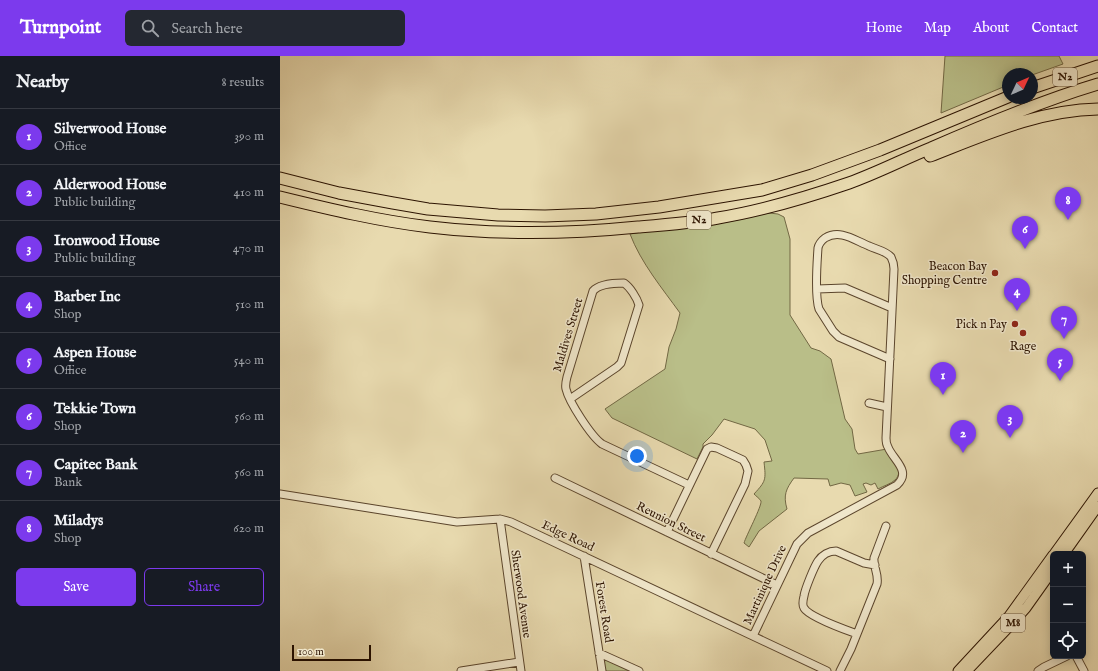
<!DOCTYPE html>
<html lang="en">
<head>
<meta charset="utf-8">
<style>
  :root { --surface:#171b24; --page:#242831; --text:#f1f3f6; --muted:#9ea1a6; --line:#363941; --accent:#7c3aed }
  body { margin:0; font-family:"IM FELL English",serif; background:var(--page); color:var(--text) }
  .controls { position:absolute; right:12px; bottom:12px; display:grid; overflow:hidden; border-radius:6px; box-shadow:0 2px 10px #0003 }
  .controls button { width:36px; height:36px; display:grid; place-items:center; padding:0; border:0; border-bottom:1px solid var(--line); background:var(--surface); color:var(--text); font:20px sans-serif }
  .compass { position:absolute; left:722px; top:12px; width:36px; height:36px; border-radius:50%; background:var(--surface); box-shadow:0 2px 10px #0003; rotate:46deg }
  .scale { position:absolute; left:12px; bottom:10px; width:79px; box-sizing:border-box; padding-left:4px; border:2px solid #2c1300; border-top:0; font-size:11px; line-height:14px; white-space:nowrap; color:#2c1300; -webkit-text-stroke:3px #f0e7cb; paint-order:stroke }
  .you { position:absolute; left:357px; top:400px; width:14px; height:14px; margin:-10px; border:3px solid #fff; border-radius:50%; background:#1a73e8; box-shadow:0 0 0 6px #1a73e833 }
  .badge { display:grid; place-items:center; width:26px; height:26px; border-radius:50%; background:var(--accent); color:#fff; font-size:13px; font-weight:700 }
  .pin { position:absolute; translate:-50% -33px; filter:drop-shadow(0 1px 2px #0008) }
  .pin::after { content:''; position:absolute; top:21px; width:14px; height:12px; background:inherit; clip-path:polygon(0 0,100% 0,50% 100%) }
  .list { margin:0; padding:0; list-style:none }
  h2 { display:flex; justify-content:space-between; align-items:center; height:52px; margin:0; padding:0 16px; font-size:17px }
  h2 small { font-size:13px; font-weight:400; color:var(--muted) }
  .list li { display:grid; grid-template-columns:26px 1fr auto; gap:12px; align-items:center; box-sizing:border-box; height:56px; padding:0 16px; border-top:1px solid var(--line) }
  .list b { display:block; font-size:15px; white-space:nowrap }
  .list p { margin:0; font-size:13px; white-space:nowrap; color:var(--muted) }
  .list em { font-size:13px; font-style:normal; color:var(--muted) }
  .actions { display:flex; gap:8px; padding:12px 16px }
  .actions a { flex:1; padding:9px 0; border:1px solid var(--accent); border-radius:6px; text-align:center; font-size:14px; color:var(--accent) }
  .actions .main { background:var(--accent); color:#fff }
  .icon { flex:none; width:22px; height:22px; fill:none; stroke:currentColor; stroke-width:2; stroke-linecap:round; stroke-linejoin:round }
  .map { position:relative; flex:none; width:818px; height:615px; overflow:hidden }
  header { display:flex; align-items:center; gap:24px; box-sizing:border-box; height:56px; padding:0 20px; background:var(--accent); color:#fff }
  header strong { font-size:19px }
  nav { display:flex; gap:22px; margin-inline-start:auto; font-size:14px }
  .search { width:280px; height:36px; background:var(--page); display:flex; align-items:center; gap:10px; box-sizing:border-box; padding:0 14px; border-radius:6px; color:var(--muted); font-size:15px }
  main { display:flex }
  aside { flex:1; background:var(--surface) }
  .map>svg:first-child { display:block }
  .green { fill:#b9be88; stroke:#726844 }
  .lines { fill:none; stroke-linecap:round; stroke-linejoin:round }
  .minor-casing { stroke:#5b452c; stroke-width:9 }
  .major-casing { stroke:#2c1300; stroke-width:11 }
  .highway-casing { stroke:#2c1300; stroke-width:13 }
  .minor { stroke:#f0e7cb; stroke-width:7 }
  .major { stroke:#e8daaf; stroke-width:9 }
  .highway { stroke:#e8daaf; stroke-width:11 }
  .poi-dot { fill:#8f2418; stroke:#f0e7cb; stroke-width:1.5 }
  .labels { text-anchor:middle; dominant-baseline:central; stroke-width:3; stroke-linejoin:round; paint-order:stroke }
  .shield { fill:#f0e7cb; stroke:#67533d; stroke-width:1 }
  .shield-label { font-size:11px; font-weight:bold; fill:#2c1300 }
  .poi-label { font-size:12px; fill:#2c1300; stroke:#f0e7cb; text-anchor:end }
  .street-label { font-size:12px; fill:#2c1300; stroke:#f0e7cb }
</style>
</head>
<body>
<header>
<strong>Turnpoint</strong>
<div class="search"><svg class="icon" aria-label="search" viewBox="0 0 24 24"><circle cx="10" cy="10" r="6"/><path d="M15 15l6 6"/></svg>Search here</div>
<nav><a>Home</a><a>Map</a><a>About</a><a>Contact</a></nav>
</header>
<main>
<aside>
<h2>Nearby<small>8 results</small></h2>
<ul class="list">
<li><span class="badge">1</span><div><b>Silverwood House</b><p>Office</p></div><em>390 m</em></li>
<li><span class="badge">2</span><div><b>Alderwood House</b><p>Public building</p></div><em>410 m</em></li>
<li><span class="badge">3</span><div><b>Ironwood House</b><p>Public building</p></div><em>470 m</em></li>
<li><span class="badge">4</span><div><b>Barber Inc</b><p>Shop</p></div><em>510 m</em></li>
<li><span class="badge">5</span><div><b>Aspen House</b><p>Office</p></div><em>540 m</em></li>
<li><span class="badge">6</span><div><b>Tekkie Town</b><p>Shop</p></div><em>560 m</em></li>
<li><span class="badge">7</span><div><b>Capitec Bank</b><p>Bank</p></div><em>560 m</em></li>
<li><span class="badge">8</span><div><b>Miladys</b><p>Shop</p></div><em>620 m</em></li>
</ul>
<div class="actions"><a class="main">Save</a><a>Share</a></div>
</aside>
<div class="map">
<svg width="818" height="615" viewBox="0 0 818 615">
  <rect width="100%" height="100%" fill="#e8daaf"/>
  <filter id="stains"><feTurbulence type="fractalNoise" baseFrequency=".005" numOctaves="4"/><feColorMatrix values="0 0 0 0 .2 0 0 0 0 .09 0 0 0 0 .02 0 0 0 .5 -.17"/></filter>
  <radialGradient id="worn" r=".72"><stop offset=".6" stop-color="#630" stop-opacity="0"/><stop offset="1" stop-color="#630" stop-opacity=".3"/></radialGradient>
  <path class="green" d="M665,0h114l4,8 -31,11v-1h-24v11l-67,28z
    M489,157l9,1 6,3 6,22v76l21,33 9,3 11,8 14,60 7,10 3,20 3,5 29,-5c5,8 18,22 8,31 -4,4 -12,6 -17,9l-3,-6 -4,2 -5,-2 -3,1 4,8 -12,4 -5,-11 -9,-2 -11,3 -2,-7 -34,-1c-8,11 -11,17 -7,31l-28,22 -10,16 -5,-4c2,-7 18,-37 17,-42 -1,-2 -5,-5 -7,-7 12,-13 12,-14 10,-32l8,-1 -7,-21 -10,-11 -31,-10 -12,16 -9,9v3l-6,12 -85,-41 -7,-9 60,-40 4,-22 7,-18 4,-16c-18,-25 -39,-50 -50,-79l125,-20z
    M327,603l28,12h-30l-1,-9z"/>
  <g class="lines">
    <g class="minor-casing">
      <path id="minor" d="M537,233l28,-1 47,20
        M290,343l47,-32 4,-4 18,-58c-2,-7 -9,-18 -15,-22 -9,0 -25,1 -31,8l-26,86c-1,4 -2,8 -1,12 3,13 25,47 36,55l87,41
        M589,347l18,4
        M275,422l222,107
        M0,438l177,28 43,-3 11,3 316,149
        M220,463l21,152
        M387,476l40,-83 4,-2 6,1 26,12 3,5 2,6 -3,13 -34,70
        M304,500l18,115
        M577,578c-11,-4 -48,-17 -53,-26 -2,-3 -1,-8 0,-12 1,-7 10,-29 14,-35 4,-6 11,-10 18,-10l28,12 11,2
        M473,580l44,-92 11,-11 89,-48c15,-14 -4,-25 -9,-38 -2,-3 -2,-6 -2,-9l8,-169c0,-5 -1,-8 -3,-12 -5,-6 -16,-8 -22,-11 -15,-6 -29,-17 -44,-8 -4,3 -6,5 -7,10 -1,14 -3,49 1,61l14,22 6,6 51,22
        M319,597l40,18
        M796,600l8,15
        M181,615l58,-9
        M560,615l11,-22 26,-65c2,-10 -4,-17 -3,-26l12,-32
        M758,615l6,-4 23,-11"/>
    </g>
    <g class="major-casing">
      <path id="major" d="M774,498l44,-61
        M784,498l34,-48
        M678,615l51,-55 44,-61
        M687,615l43,-45 16,-18 27,-38"/>
    </g>
    <g class="highway-casing">
      <path id="highway" d="M752,32l66,-22
        M650,100c54,-21 109,-46 168,-47
        M0,122l59,15 54,10 35,6 70,6 47,1 51,-2 63,-7 103,-17 50,-15 68,-25 128,-53
        M0,141c49,12 99,24 150,30 69,8 138,7 208,0 26,-2 54,-4 80,-9 43,-7 90,-21 131,-35 28,-10 55,-24 82,-35 55,-24 110,-47 167,-64"/>
    </g>
    <use href="#minor" class="minor"/>
    <use href="#major" class="major"/>
    <use href="#highway" class="highway"/>
  </g>
  <g class="poi-dot">
    <circle cx="715" cy="217" r="4"/>
    <circle cx="735" cy="268" r="4"/>
    <circle cx="743" cy="277" r="4"/>
  </g>
  <g class="labels">
    <g class="shield">
      <rect x="773" y="12" width="24" height="18" rx="3"/>
      <rect x="407" y="155" width="24" height="18" rx="3"/>
      <rect x="721" y="558" width="24" height="18" rx="3"/>
    </g>
    <g class="shield-label">
      <text x="785" y="21">N2</text>
      <text x="419" y="164">N2</text>
      <text x="733" y="567">M8</text>
    </g>
    <g class="poi-label">
      <text x="707" y="210">Beacon Bay<tspan x="707" dy="14">Shopping Centre</tspan></text>
      <text x="727" y="268">Pick n Pay</text>
      <text x="743" y="290" text-anchor="middle">Rage</text>
    </g>
    <g class="street-label">
      <text transform="translate(288 279) rotate(-73)">Maldives Street</text>
      <text transform="translate(391 466) rotate(26)">Reunion Street</text>
      <text transform="translate(288 480) rotate(25)">Edge Road</text>
      <text transform="translate(485 529) rotate(-65)">Martinique Drive</text>
      <text transform="translate(241 538) rotate(82)">Sherwood Avenue</text>
      <text transform="translate(324 556) rotate(81)">Forest Road</text>
    </g>
  </g>
  <rect width="100%" height="100%" filter="url(#stains)"/>
  <rect width="100%" height="100%" fill="url(#worn)"/>
</svg>
<div class="controls">
<button>+</button>
<button>−</button>
<button><svg class="icon" aria-label="locate" viewBox="0 0 24 24"><circle cx="12" cy="12" r="6"/><path d="M12 2v4M12 18v4M2 12h4M18 12h4"/></svg></button>
</div>
<svg class="compass" viewBox="-18 -18 36 36"><path d="M0-13l5 13h-10z" fill="#e53935"/><path d="M0 13l5-13h-10z" fill="#9ea1a6"/></svg>
<div class="scale">100 m</div>
<div class="you"></div>
<div class="pin badge" style="left:663px;top:339px">1</div>
<div class="pin badge" style="left:683px;top:397px">2</div>
<div class="pin badge" style="left:730px;top:382px">3</div>
<div class="pin badge" style="left:737px;top:255px">4</div>
<div class="pin badge" style="left:780px;top:325px">5</div>
<div class="pin badge" style="left:745px;top:193px">6</div>
<div class="pin badge" style="left:784px;top:283px">7</div>
<div class="pin badge" style="left:788px;top:164px">8</div>
</div>
</main>
</body>
</html>
